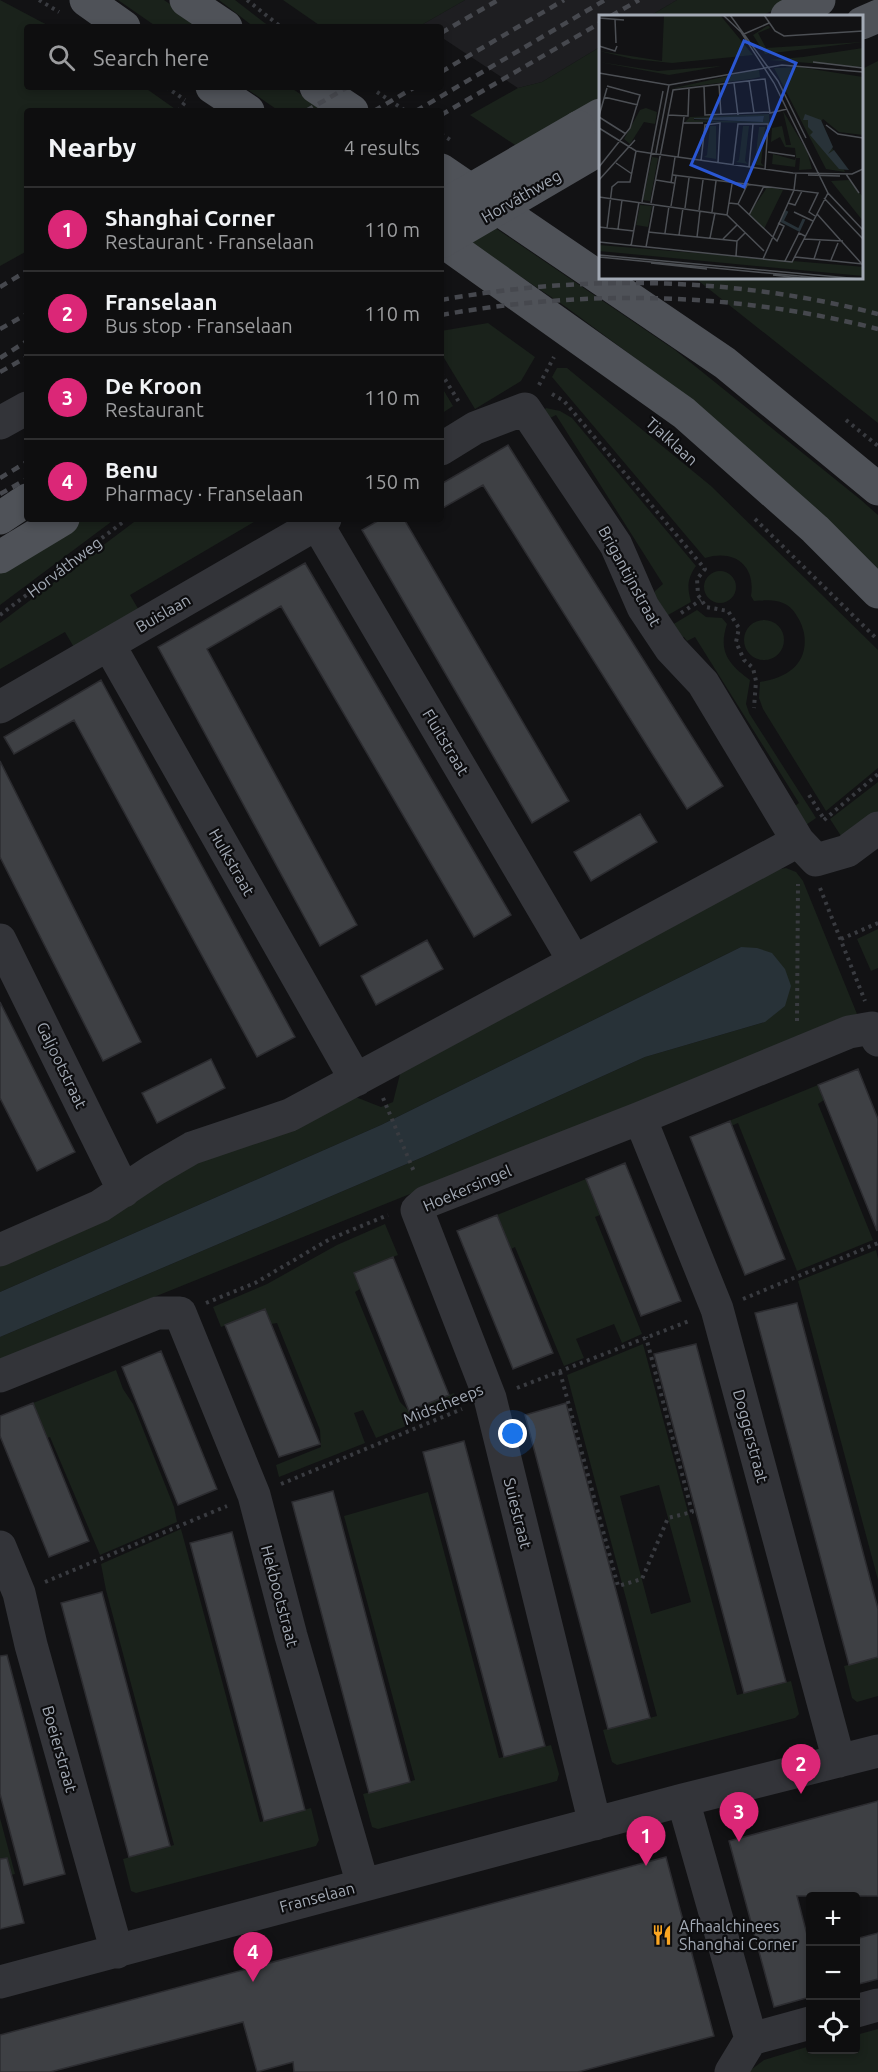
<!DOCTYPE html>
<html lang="en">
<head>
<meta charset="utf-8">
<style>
  :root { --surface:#0e0e0f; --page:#1c1c1d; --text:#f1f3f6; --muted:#9b9c9e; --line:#2e2e2f; --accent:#db2777 }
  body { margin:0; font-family:Ubuntu,sans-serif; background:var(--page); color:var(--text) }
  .controls { position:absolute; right:18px; bottom:18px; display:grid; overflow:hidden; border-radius:6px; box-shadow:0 3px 9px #0003 }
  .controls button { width:54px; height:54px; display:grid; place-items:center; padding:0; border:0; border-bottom:2px solid var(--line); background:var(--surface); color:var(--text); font:30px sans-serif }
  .you { position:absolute; left:513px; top:1434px; width:21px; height:21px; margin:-15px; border:4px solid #fff; border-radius:50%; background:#1a73e8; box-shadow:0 0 0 9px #1a73e833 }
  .badge { display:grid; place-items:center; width:39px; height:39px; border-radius:50%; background:var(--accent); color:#fff; font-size:20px; font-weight:700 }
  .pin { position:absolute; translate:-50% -50px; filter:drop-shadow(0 2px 3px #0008) }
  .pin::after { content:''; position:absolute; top:32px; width:21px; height:18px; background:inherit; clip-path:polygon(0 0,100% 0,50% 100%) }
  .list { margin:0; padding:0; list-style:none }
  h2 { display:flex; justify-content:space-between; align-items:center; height:78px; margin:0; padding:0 24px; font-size:26px }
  h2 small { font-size:20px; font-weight:400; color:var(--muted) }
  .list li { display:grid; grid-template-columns:39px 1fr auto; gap:18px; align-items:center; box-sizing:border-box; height:84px; padding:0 24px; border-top:2px solid var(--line) }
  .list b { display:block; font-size:22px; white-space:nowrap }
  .list p { margin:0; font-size:20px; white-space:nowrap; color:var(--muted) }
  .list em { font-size:20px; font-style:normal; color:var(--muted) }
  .icon { flex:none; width:33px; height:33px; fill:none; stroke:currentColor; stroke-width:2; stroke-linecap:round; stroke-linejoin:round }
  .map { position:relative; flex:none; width:878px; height:2072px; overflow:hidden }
  .search { position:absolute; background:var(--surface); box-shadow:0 3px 9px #0003; left:24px; top:24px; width:420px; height:66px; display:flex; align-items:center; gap:15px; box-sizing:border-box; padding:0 21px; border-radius:6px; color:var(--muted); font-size:22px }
  .panel { position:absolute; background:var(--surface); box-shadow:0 3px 9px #0003; left:24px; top:108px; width:420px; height:414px; border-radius:6px }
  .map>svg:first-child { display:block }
  .built { fill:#1e1e21 }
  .green { fill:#1a221b; fill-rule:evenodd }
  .water { fill:#283238 }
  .building { fill:#3e4044; stroke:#2c2c30; stroke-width:1.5 }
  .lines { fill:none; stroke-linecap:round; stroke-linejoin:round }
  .path { stroke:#393b40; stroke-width:4; stroke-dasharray:3 4.5; stroke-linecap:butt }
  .minor { stroke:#333439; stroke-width:33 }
  .major { stroke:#4f5258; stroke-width:33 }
  .rail { stroke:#46484e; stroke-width:4.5; stroke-dasharray:8 6; stroke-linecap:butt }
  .major-bridge { stroke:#4f5258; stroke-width:33 }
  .labels { text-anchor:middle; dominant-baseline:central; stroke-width:4.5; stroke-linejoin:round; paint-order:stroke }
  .street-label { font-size:16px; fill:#a3aab5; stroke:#0d0d0f }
  .poi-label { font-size:16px; fill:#a3aab5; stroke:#0d0d0f; text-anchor:start }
  .inset-river { fill:none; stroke:#283238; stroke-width:3 }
  .inset-road { fill:none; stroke:#4c4f54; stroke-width:1.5 }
  .view { fill:#2a57d4; fill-opacity:0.15; stroke:#2a57d4; stroke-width:3 }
  .inset-edge { fill:none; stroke:#a3aab5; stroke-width:3 }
</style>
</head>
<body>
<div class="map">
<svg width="878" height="2072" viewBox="0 0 878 2072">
  <rect width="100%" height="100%" fill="#121214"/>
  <path class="built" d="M465,0h212l-27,16h-50v31l-58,35 -24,6 -77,-51v-10h-14l-4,-3z"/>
  <path class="green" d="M0,0l51,27h-24v60h117l34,24h-151v140l-27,15z
    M118,0h46l40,27h-47z
    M219,0h16l35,27h-16z
    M283,0h182l-47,27h-96z
    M677,0h119l-35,16h-111z
    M600,47v56l-82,44 -48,-32 48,-27 24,-6z
    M878,61v362l-183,-145h167v-209z
    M244,87h46l35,24h-46z
    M441,191l234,159 186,150 17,15v57l-216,-194 -96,-71 -125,-84z
    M488,323l47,34 -14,24 -46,28 -34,-56v-22z
    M557,368h10l144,118 167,164v118l-52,43 -63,-102 -4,-11 1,-16c28,-4 49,-19 44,-49 -2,-10 -9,-23 -17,-28 -10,-6 -22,-5 -33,-4l-3,-5c5,-31 -17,-47 -46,-38l-153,-181z
    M441,386l12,20 -12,8z
    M546,408l14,3 12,7 124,148c-9,13 -9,21 -5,36l-30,17 -10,-14 4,-14 8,-7 -107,-169 -8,4 -5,-7z
    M81,519h34l-115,86v-36z
    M138,519h121l-129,76 10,17 -65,37 -10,-17 -65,37v-46z
    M704 587a16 16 0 1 1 32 0a16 16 0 1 1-32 0Z
    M697,610l9,7 16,1 5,6c-9,27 1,40 23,56l-4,24 3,9 67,105 -13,9 -11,-19 7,-5 -104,-166 -8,4 -3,-4 -14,-2 -3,-7z
    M744 640a20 20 0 1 1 40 0a20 20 0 1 1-40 0Z
    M878,782v31l-35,26 -13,-20z
    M786,868l10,4 7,9 54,133 -857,345v-22l423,-180 222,-100 120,-35 -24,-75 -360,178 -381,167v-27l169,-89 53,-25 131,-55 28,11 12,-5 8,-32 375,-200z
    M878,929v39l-7,3 -14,-32z
    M818,1085l6,15 -6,4 55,136 -76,31 -59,-148 -7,3 -2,-5z
    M586,1179l14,36 -5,2 47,117 -20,9 -8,-19 -38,15 8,19 -20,8 -49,-119 -4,2 -14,-34z
    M385,1224l13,31 -44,18 6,16 -5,3 45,110 9,9 6,-2 2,3 4,-1 -1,-4 34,-14 5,12 -83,33 -13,-28 -9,3 11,30 -86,34 -3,-12 45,-18 -1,-17 -43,-107 -6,1 -6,-15 -44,18 -8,-20 54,-23 70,-39z
    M876,1250l2,9v321l-80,-299z
    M643,1344l94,351 54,-14 8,33 -4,4 -178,47 -5,-3 -9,-32 54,-14 -90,-341zM659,1485l32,117 -40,12 -31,-118z
    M116,1370l7,19 10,15 41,103 3,15 -77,33 -50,-118 -3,1 -14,-35z
    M428,1492l71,266 52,-13 8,29 -2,7 -179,48 -6,-2 -9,-33 52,-14 -71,-264z
    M181,1529l79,293 51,-14 8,32 -3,6 -180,47 -5,-2 -8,-32 51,-14 -68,-255 -5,-26z
    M878,1657v39l-21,6 -5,-4 -8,-32z
    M0,1818l15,56 -15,4z
    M878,2029v43h-130l16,-12 46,-14v4h46v-15z"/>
  <path class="water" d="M741,947l16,1 15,5 13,16 6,17 -6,20 -20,16 -120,35 -222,100 -423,180v-45l381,-167z"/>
  <path class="building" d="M508,445l215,341 -36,23 -204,-324 -42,24v-25z
    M381,519h23l165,282 -37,22 -170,-293z
    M305,563l206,352 -37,22 -193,-331 -74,43 150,276 -37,21 -162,-299z
    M101,680l194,357 -38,20 -183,-337 -60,34 -10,-17z
    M0,761l141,281 -38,19 -103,-204z
    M640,814l17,28 -66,39 -17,-29z
    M427,940l16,29 -67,36 -15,-29z
    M0,1002l75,150 -38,19 -37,-73z
    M211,1059l14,29 -68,35 -15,-30z
    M858,1069l20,50 -1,112 -59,-146z
    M730,1121l55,138 -40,16 -55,-138z
    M625,1163l56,138 -40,15 -55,-137z
    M497,1215l56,138 -40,16 -56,-138z
    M393,1257l56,138 -40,16 -55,-138z
    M797,1303l81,306v48l-29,8 -94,-352z
    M265,1309l55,135 -41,13 -54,-132z
    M696,1344l90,338 -42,11 -90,-339z
    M161,1351l56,138 -39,16 -56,-138z
    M33,1403l56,138 -40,16 -49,-121v-20z
    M566,1403l84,315 -42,11 -83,-314z
    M464,1441l81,305 -41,11 -81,-305z
    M333,1491l77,291 -41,11 -77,-291z
    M232,1532l73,278 -41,11 -74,-278z
    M102,1592l68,254 -41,11 -68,-254z
    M7,1655l58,219 -41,11 -24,-91v-138z
    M878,1801v95h-81l13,50v51l-36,10 -45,-166z
    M666,1857l48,179 -136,36h-284l-1,-10 -36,10 -14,-50 -193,50h-50v-37z
    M7,1858l17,65 -24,6v-70z
    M878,1933v46l-23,6v-46z"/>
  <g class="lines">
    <path class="path" d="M39,0l20,12
      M247,0l34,27
      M166,87l19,13
      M377,92l29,19
      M178,111l8,-10
      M441,134l11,7
      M441,373l18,29
      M539,385l15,-28
      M552,394l12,7 141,168 -8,10 1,16 8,12 22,4 11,17 -3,14 8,18 9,8 3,13 -2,27
      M846,420l32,26
      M755,519l123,121
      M681,613l20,-13
      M0,615l127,-96
      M809,795l15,24
      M824,820l54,-46
      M820,888l45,113
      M841,939l37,-16
      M797,1021l1,-137
      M383,1098l32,76
      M743,1299l135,-56
      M206,1303l49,-20 75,-44 58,-24
      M560,1372l58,214 24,-7 26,-61 24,-6 -46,-175
      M517,1388l172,-67
      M281,1484l181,-75
      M45,1582l182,-76"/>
    <path class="minor" d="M0,423l27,-15
      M441,449l34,-21 50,-19 91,136 27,62 28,42 32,34 95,158 18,19 31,-9 31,-23
      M317,524l257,437
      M109,645l247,435
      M0,707l325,-188
      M0,940l124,251
      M640,1118l77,191 122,452
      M0,1250l100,-44 54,-36 38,-22 98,-33 508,-274
      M0,1376l157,-63h23l74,182 37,141 72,249
      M0,1547l19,46 12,52 86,307
      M683,1800l68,239
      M595,1824l-105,-426 -73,-188 9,-8 214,-84 209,-86 23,-4 6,12
      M0,1982l683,-182 195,-49
      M856,2011l22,-6
      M731,2072l20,-33 59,-16"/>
    <path class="major" d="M86,0l38,27
      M186,0l40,27
      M787,16l32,-16
      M862,23l16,-7
      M212,87l36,24
      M316,87l36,24
      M579,127l21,-12
      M441,170l284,193 153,126
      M441,240l243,173 131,116 63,63
      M0,518l27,-18
      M0,557l63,-38"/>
    <path class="rail" d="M611,16l28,-16
      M441,33l57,-33
      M441,72l123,-72
      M306,111l42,-24
      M374,111l41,-24
      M416,111l189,-111
      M441,115l159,-92
      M0,287l27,-16
      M441,300c143,-26 296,-23 437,14
      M441,315c145,-26 294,-23 437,14
      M0,329l27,-15
      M0,358l27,-17
      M0,372l27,-15
      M0,478l27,-16
      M0,494l27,-15"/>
    <path class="major-bridge" d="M441,207l138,-80
      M441,242l159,-93"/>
  </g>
  <defs>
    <g id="restaurant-bare" transform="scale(1.62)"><path d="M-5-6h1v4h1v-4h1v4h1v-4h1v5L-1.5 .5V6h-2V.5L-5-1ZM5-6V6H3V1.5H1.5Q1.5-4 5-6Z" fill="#fca722" stroke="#0d0d0f" stroke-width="2.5" paint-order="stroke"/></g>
  </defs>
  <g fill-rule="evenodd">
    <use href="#restaurant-bare" x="662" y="1935"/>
  </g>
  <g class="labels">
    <g class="street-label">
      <text transform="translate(521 196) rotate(-30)">Horváthweg</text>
      <text transform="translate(672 441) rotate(42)">Tjalklaan</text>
      <text transform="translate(64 567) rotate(-37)">Horváthweg</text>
      <text transform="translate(630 576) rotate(61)">Brigantijnstraat</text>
      <text transform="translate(163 613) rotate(-30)">Buislaan</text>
      <text transform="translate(446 742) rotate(59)">Fluitstraat</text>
      <text transform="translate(232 862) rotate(60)">Hulkstraat</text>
      <text transform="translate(62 1065) rotate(64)">Galjootstraat</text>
      <text transform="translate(467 1188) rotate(-23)">Hoekersingel</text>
      <text transform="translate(443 1404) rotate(-22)">Midscheeps</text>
      <text transform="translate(751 1436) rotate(75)">Doggerstraat</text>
      <text transform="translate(518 1513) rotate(76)">Suiestraat</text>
      <text transform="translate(280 1596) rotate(75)">Hekbootstraat</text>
      <text transform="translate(60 1749) rotate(74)">Boeierstraat</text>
      <text transform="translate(317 1897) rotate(-15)">Franselaan</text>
    </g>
    <g class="poi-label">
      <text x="679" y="1926">Afhaalchinees<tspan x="679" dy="18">Shanghai Corner</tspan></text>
    </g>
  </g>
  <g transform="translate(599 15)">
    <rect width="264" height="264" fill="#121214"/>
    <path d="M121,0l33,40 -81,8 -39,-4 -34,-8 63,10 2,-45zM168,11h2l1,2 -12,5 8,15 97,-6 -98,12 -12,-19zM264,33v19l-94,-7 34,-3zM0,47l59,9 64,-5 -53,9zM200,52l64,10v58l-24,-3 -16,-13 -4,4 26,49 -19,-3 -52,-101zM160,54l1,8 -9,2 -81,10zM47,93l11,4 -2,12 -11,-2 -14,22 -6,-5 16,-29zM184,96l24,40 5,18 -13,1 1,-12h-4l-1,9 -23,-3 1,-10 22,6 1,-3 -1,-9 -10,-1 -5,-10 -9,5 1,-14 10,-2 4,19h5zM170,99v9l-84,-1 5,-5zM165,101l-1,6 -69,-2v-2zM111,111h6v33l-12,-2 3,-2zM144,111h6l-4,35 3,3 -12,-2 3,-2zM160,112h6l-4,36 3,3 -13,-2 4,-2zM53,142l6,1 -8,43 -7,-1zM250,165l14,17v24l-32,-40zM165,171l19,4 -19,39 -15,-15 17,-25zM41,190l12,1 -4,21 -12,-2zM0,230l254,21 10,1v9l-264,-25z" fill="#1a221b" fill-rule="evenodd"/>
    <path d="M206,99l16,6 12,27 -5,7 6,-4 15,20 -10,-1 -29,-34 3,-3 -5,-5v-7h-5zM165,101l-1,6 -69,-3v-1z" fill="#283238"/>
    <path class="inset-river" d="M188,196l-5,10 17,9 5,-11"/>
    <path class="inset-road" d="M124,0l18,17 33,51 54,110 35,37M131,0l48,66 28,57M165,0l11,16 9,5 79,-5M0,3l25,2M16,4l1,24M145,19l25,-11M0,31l16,5 2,-5M214,47l50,6M0,58l70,12 113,-20 81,7M150,65l5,33M135,68l4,32M120,69l2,31M105,71l1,29 65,-3M5,82l34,8M69,100l20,1 1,-28M0,101l8,-28M0,102l27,17M84,108h20M227,110l12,9 25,4M0,113l37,23 13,2 144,20 59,1 11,-5M169,137l27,4M57,138l13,-68M79,142l6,-40M102,146l4,-36 15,-2 -2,40M17,148l16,11M134,150l5,-41h30l-3,46M0,152l31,-39 10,-33 -33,-9M150,152l4,-43M247,159l13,19M74,160l145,18 -9,19 6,4M209,160l32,1M0,165l36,-40M57,165l18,3M72,168l4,-26M0,182l128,18 37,36M225,183l39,41M43,187l21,-111M52,188l22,-113 92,-11 5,34 17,-4M130,188l9,1 39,37 7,-15 -6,-3M189,188l7,2 7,-14M139,189l10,-21M72,191l5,-30M86,193l4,-30M100,195l4,-30M113,197l4,-31M195,197l19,9M218,199l44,49M128,200l5,-31M150,200l15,-29M0,212l35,4M8,213l5,-41 6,-5h12l6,-31M19,214l4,-29M49,217l89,9M66,218l4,-27M80,220l4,-27M98,222l3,-26M111,223l5,-25M124,224l14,-14M205,224l39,2M0,227l193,20 36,-69M32,231l8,-44M47,232l8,-43M0,240l261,24M137,241l1,-15 8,-8M0,242l232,22M196,242l68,7M164,244l31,-69 2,-17M215,244l6,-18M232,245l7,-17M186,246l14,-28 6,3M52,248l56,6M174,260l36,4"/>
    <path class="view" d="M145,26l52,22 -52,124 -53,-22z"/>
    <rect width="264" height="264" class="inset-edge"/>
  </g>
</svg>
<div class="controls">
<button>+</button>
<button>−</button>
<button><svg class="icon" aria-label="locate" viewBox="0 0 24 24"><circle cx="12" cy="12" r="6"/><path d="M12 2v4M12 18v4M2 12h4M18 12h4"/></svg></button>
</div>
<div class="you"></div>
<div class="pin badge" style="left:646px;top:1866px">1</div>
<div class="pin badge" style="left:801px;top:1794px">2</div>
<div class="pin badge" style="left:739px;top:1842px">3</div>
<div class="pin badge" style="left:253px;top:1982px">4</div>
<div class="search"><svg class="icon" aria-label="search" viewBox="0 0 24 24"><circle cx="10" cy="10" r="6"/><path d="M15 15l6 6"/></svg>Search here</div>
<section class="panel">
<h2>Nearby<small>4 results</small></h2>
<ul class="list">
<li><span class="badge">1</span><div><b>Shanghai Corner</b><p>Restaurant · Franselaan</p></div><em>110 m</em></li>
<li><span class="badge">2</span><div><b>Franselaan</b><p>Bus stop · Franselaan</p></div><em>110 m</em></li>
<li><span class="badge">3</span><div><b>De Kroon</b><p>Restaurant</p></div><em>110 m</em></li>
<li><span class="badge">4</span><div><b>Benu</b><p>Pharmacy · Franselaan</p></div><em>150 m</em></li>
</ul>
</section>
</div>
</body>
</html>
